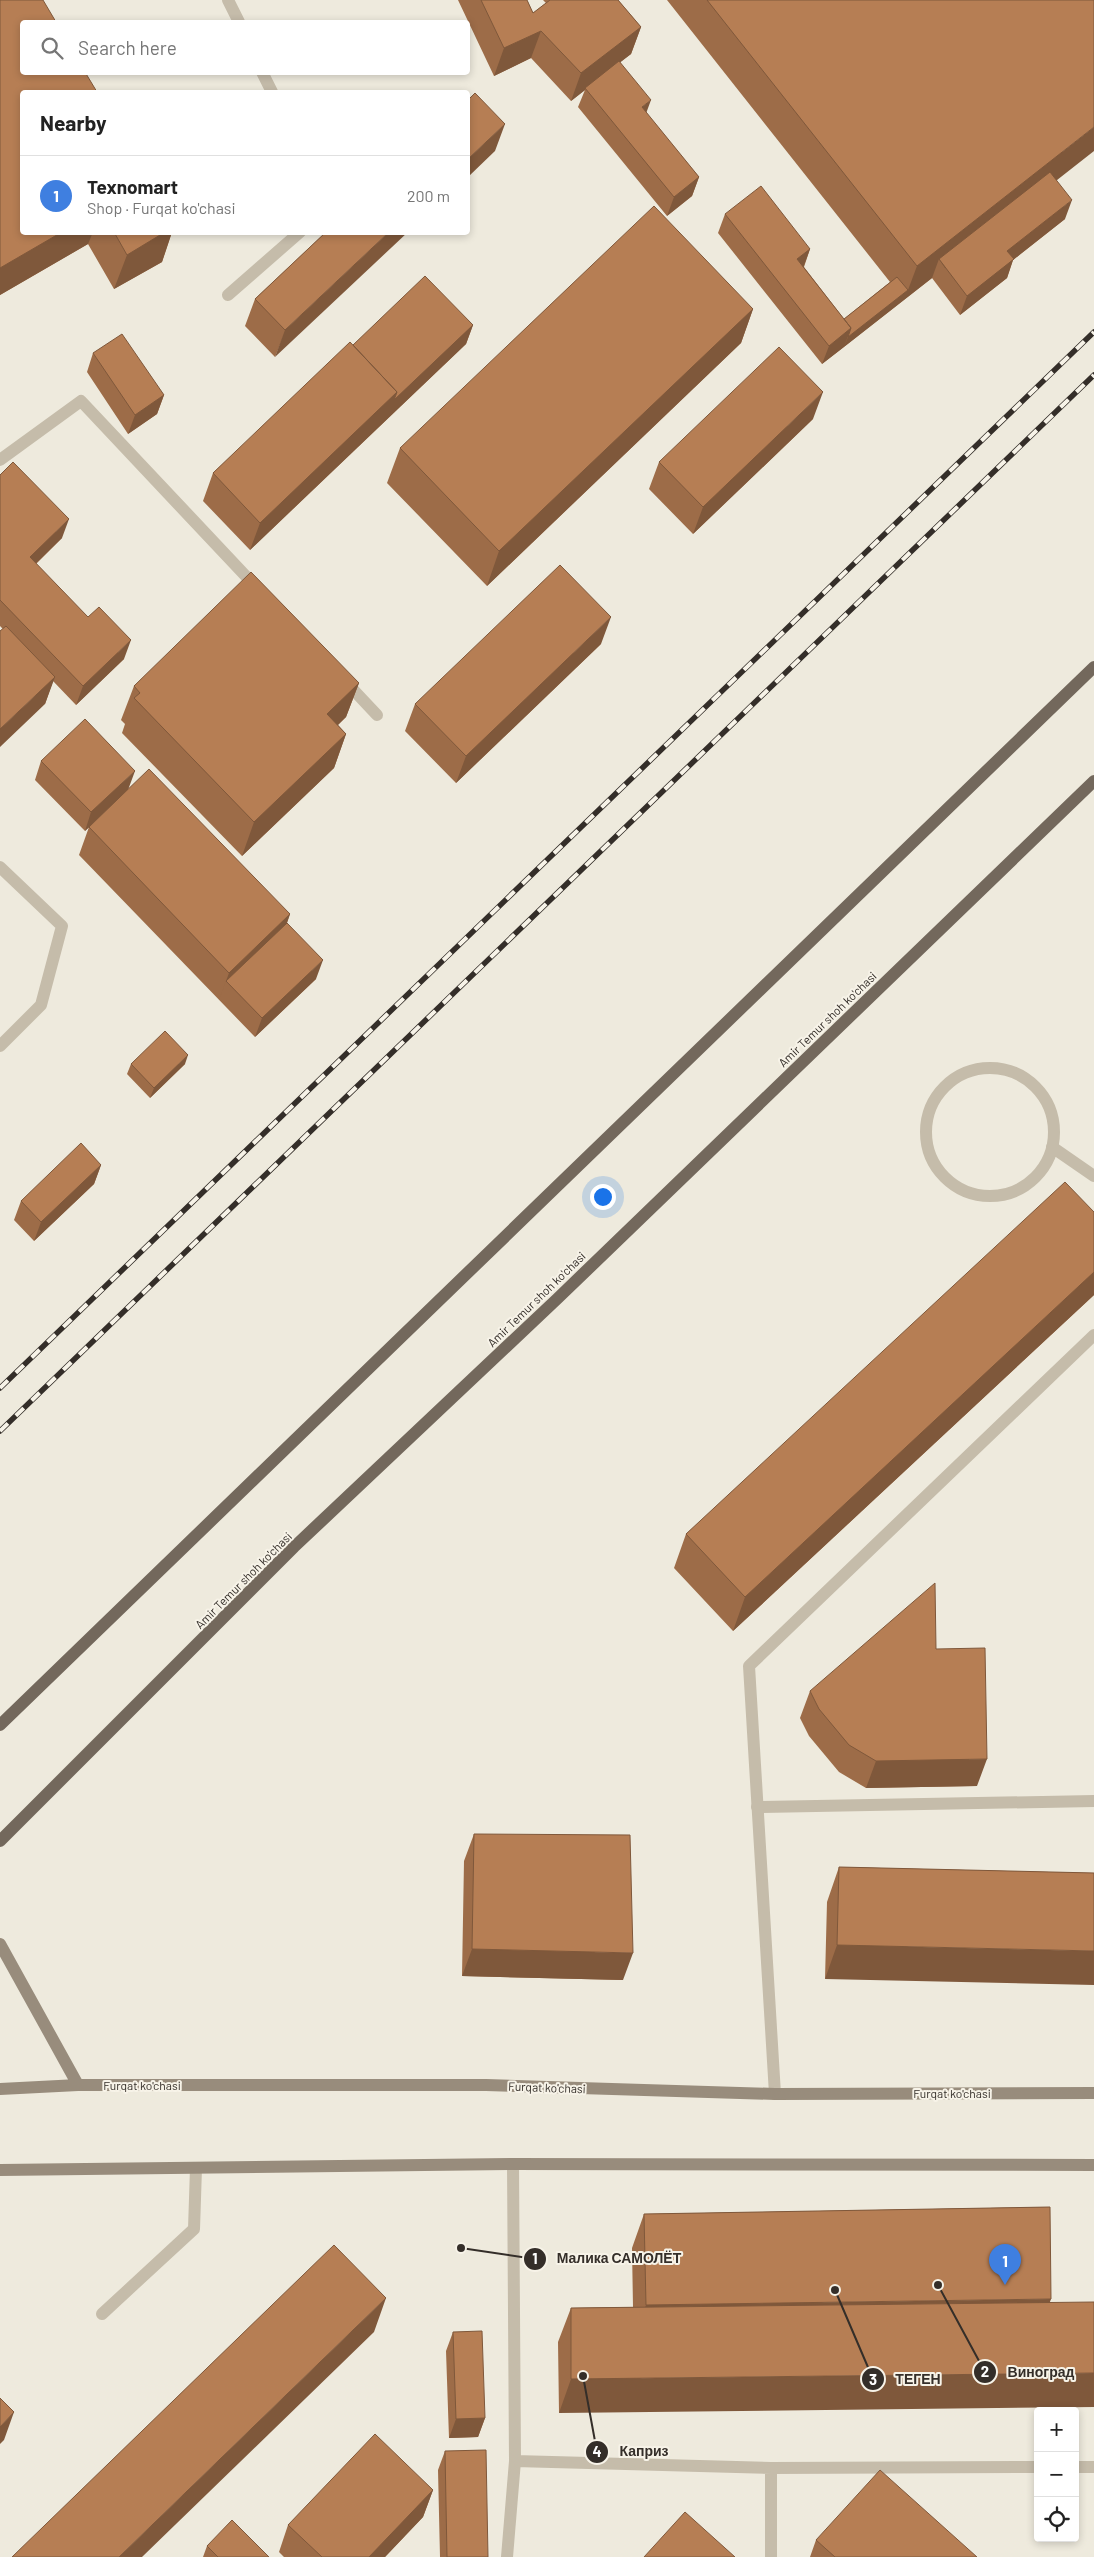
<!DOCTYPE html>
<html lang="en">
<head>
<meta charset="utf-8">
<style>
  :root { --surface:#fff; --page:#f2f2f2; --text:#222; --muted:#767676; --line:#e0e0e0; --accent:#1a73e8 }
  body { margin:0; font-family:Barlow,sans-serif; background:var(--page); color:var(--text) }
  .controls { position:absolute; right:15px; bottom:15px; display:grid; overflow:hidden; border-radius:5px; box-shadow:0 2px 8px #0003 }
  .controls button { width:45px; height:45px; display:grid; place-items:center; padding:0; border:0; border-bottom:1px solid var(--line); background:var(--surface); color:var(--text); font:25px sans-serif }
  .you { position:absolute; left:602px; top:1196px; width:18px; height:18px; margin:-12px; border:4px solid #fff; border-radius:50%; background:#1a73e8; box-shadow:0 0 0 8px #1a73e833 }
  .badge { display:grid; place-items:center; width:32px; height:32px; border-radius:50%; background:var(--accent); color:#fff; font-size:16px; font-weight:700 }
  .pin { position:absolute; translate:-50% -41px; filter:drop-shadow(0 1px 2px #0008) }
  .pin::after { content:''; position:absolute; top:26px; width:18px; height:15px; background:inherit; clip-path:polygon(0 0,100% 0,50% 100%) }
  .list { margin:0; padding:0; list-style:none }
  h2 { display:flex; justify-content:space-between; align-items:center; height:65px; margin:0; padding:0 20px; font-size:21px }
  h2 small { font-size:16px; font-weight:400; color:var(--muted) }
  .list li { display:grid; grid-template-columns:32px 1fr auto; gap:15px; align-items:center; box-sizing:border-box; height:80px; padding:0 20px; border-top:1px solid var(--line) }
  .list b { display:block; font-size:19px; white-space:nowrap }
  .list p { margin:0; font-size:16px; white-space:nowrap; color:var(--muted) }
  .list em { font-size:16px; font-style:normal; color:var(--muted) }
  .icon { flex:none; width:28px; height:28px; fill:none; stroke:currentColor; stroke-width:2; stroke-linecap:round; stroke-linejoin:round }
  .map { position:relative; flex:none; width:1094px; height:2557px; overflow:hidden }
  .search { position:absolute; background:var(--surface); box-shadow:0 2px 8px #0003; left:20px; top:20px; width:450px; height:55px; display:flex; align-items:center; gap:12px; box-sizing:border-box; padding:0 18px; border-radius:5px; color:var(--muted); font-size:19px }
  .panel { position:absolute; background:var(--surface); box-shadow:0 2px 8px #0003; left:20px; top:90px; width:450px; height:145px; border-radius:5px }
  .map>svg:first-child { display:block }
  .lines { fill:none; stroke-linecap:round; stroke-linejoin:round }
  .service { stroke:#c5bcaa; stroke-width:12 }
  .minor { stroke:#c5bcaa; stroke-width:12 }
  .secondary { stroke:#988c7c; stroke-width:12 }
  .primary { stroke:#73685c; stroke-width:12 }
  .rail-casing { stroke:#342e29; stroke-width:5.5 }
  .rail { stroke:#f7f3e8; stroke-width:4; stroke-dasharray:11; stroke-linecap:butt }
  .wall { fill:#9d6c48 }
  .shaded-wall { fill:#7f583b }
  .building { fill:#b67e54; stroke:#7f583b }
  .labels { text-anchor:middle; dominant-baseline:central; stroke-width:4; stroke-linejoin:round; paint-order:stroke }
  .street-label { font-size:12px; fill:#342e29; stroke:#f7f3e8 }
  .leader { fill:none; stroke:#342e29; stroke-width:2 }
  .callout-dot { fill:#342e29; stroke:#f7f3e8; stroke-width:2 }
  .mark-label { font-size:15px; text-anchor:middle; font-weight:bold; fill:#fff }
  .callout-label { font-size:14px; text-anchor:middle; font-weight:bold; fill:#342e29; stroke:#f7f3e8; stroke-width:4; stroke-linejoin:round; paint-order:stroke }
</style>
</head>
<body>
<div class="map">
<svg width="1094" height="2557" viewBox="0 0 1094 2557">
  <rect width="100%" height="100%" fill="#eeeadd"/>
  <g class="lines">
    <path class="service" d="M228,0l11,22
      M262,72l10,20
      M228,295l72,-63
      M926 1132a64 64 0 1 1 128 0a64 64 0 1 1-128 0Z
      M1052,1147l42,29
      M757,1807l337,-6
      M102,2314l92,-85 2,-61"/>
    <path class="minor" d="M0,460l81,-59 176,187
      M345,681l32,34
      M0,867l62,59 -21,79 -41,41
      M775,2094l-26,-428 345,-331
      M515,2461l256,7 267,-1
      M1075,2467h19
      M771,2468v89
      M507,2557l8,-96 -2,-297"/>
    <path class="secondary" d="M0,1944l78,141
      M0,2089l78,-4h408l289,9 319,-1
      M0,2170l513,-6 581,1"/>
    <path class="primary" d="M0,1725l1094,-1058
      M0,1841l294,-294 263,-248 537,-518"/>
    <g class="rail-casing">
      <path id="rail" d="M0,1388l1094,-1056
        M0,1431l1094,-1056"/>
    </g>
    <use href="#rail" class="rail"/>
  </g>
  <path class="wall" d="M0,0l22,232h150l-10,30 -48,27 -26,-45 -88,51z
    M458,0h69l6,13 13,-10 -3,-3h75l23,27 -10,27 -11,8 26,51 53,64 -7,19 -25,20 -89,-109 7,-17 -14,11 -40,-43 -37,18z
    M667,0h427l-38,181 9,38 -52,41 -6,18 -47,37 -28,-37 -110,86 -104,-131 7,-19 85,35 -6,18 40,52 46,-37z
    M326,232l-51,125 -30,-31 10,-27z
    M753,309l-12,34 -254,243 -100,-103 13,-35z
    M473,325l-7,19 -216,206 -47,-49 10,-28 140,-128z
    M93,353l71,42 -7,19 -29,20 -41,-62z
    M813,419l-120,115 -44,-45 10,-27z
    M0,475l62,63 -26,26 88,95 -48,46 -23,-24 -8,23 -42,-75 -3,-3z
    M601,644l-145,139 -51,-52 10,-27z
    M359,683l-13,34 -8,8 8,9 -12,34 -92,88 -120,-123 3,-9 -4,-4 13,-34z
    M41,761l87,29 -43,41 -50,-51z
    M89,827l201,87 -3,9 29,56 -61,58 -176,-182z
    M131,1064h54l-35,34 -23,-24z
    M101,1165l-7,19 -60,57 -20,-21 7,-19z
    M1094,1212v83l-361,336 -59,-63 12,-34z
    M936,1649l41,137 -111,2 -27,-16 -30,-36 -9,-18 10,-27z
    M474,1834l149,146 -161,-4 2,-115z
    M839,1867l255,6 -269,106 2,-77z
    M1050,2207l-491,206 -1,-71 13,-34 62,-1 -1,-59 12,-34z
    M453,2332l32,86 -7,19 -29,1 -3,-87z
    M445,2451l43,106h-48l-2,-87z
    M433,2490l-10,27 -38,40h-101l-5,-5 9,-27z
    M816,2540l161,17h-167z
    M207,2546l62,11h-66z"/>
  <path class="shaded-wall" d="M641,27l-10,27 -45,35 -1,-1v2l-14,11 10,-28z
    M541,31l-10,27 -37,18 10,-28z
    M651,100l-7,19 -2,-12z
    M505,124l-10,27 -27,26v-18z
    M1094,127v24l-149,117 -6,-9 -7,19 -88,69 4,-10 60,-47 9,-24z
    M699,177l-7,19 -25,20 7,-19z
    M1072,200l-7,19 -52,41 -6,18 -47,37 7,-19 40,-45z
    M62,232h31l-5,12 -88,51v-27z
    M165,232h7l-10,30 -48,27 13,-34z
    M389,232h19l-133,125 10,-27z
    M810,249l-7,19 -6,-9z
    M753,309l-12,34 -254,243 12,-35z
    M473,325l-7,19 -216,206 10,-27 137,-131z
    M851,328l-7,19 -22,17 7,-18z
    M823,392l-10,27 -120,115 10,-27z
    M164,395l-7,19 -29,20 7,-19z
    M69,519l-7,19 -39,38 7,-19z
    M611,617l-10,27 -145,139 10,-27z
    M131,640l-7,19 -48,46 7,-19z
    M55,677l-10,27 -45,43v-18z
    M359,683l-13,34 -32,31 13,-34z
    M346,734l-12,34 -92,88 12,-34z
    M135,771l-7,19 -43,41 6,-19z
    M290,914l-10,28 -54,39 -7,19 10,-27z
    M323,960l-7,19 -61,58 7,-19z
    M188,1055l-3,9 -35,34 4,-10z
    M101,1165l-7,19 -60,57 7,-19z
    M1094,1272v23l-361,336 12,-34z
    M987,1759l-10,27 -111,2 10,-27z
    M837,1945l257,6v34l-269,-6z
    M472,1949l161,4 -10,27 -161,-4z
    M386,2298l-12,34 -232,225h-23z
    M1051,2299l-12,34 -406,6 13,-34z
    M1094,2373v34l-535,6 12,-34z
    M14,2412l-10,28 -4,4v-17z
    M485,2418l-7,19 -29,1 7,-19z
    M433,2490l-10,27 -38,40h-16z"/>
  <path class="building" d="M0,0h43l13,22h-34v50h63l12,20h-75v140h40l-62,36z
    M481,0h46l6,13 17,-13h68l23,27 -60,46 -40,-42 -37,17z
    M707,0h387v127l-177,139z
    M619,61l32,39 -9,7 57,70 -25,20 -89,-109z
    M475,93l30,31 -37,35v-59z
    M1050,172l22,28 -65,51 7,8 -47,37 -28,-37z
    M761,186l49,63 -13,10 54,69 -22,18 -104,-132z
    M654,206l99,103 -254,242 -99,-103z
    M114,232h51l-38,23z
    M326,232h63l-104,98 -30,-31z
    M425,276l48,49 -79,75 3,-8 -44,-47z
    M897,277l11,13 -60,47 3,-9 -7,-9z
    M122,334l42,61 -29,20 -42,-62z
    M350,342l47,50 -137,131 -47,-50z
    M779,347l44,45 -120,115 -44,-45z
    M13,462l56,57 -39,38 58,60 11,-10 32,33 -48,46 -83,-86v-125z
    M560,565l51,52 -145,139 -51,-52z
    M251,572l108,111 -32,31 19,20 -92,88 -120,-124 6,-5 -6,-7z
    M6,626l49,51 -55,52v-98z
    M85,719l50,52 -44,41 -50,-51z
    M149,769l141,145 -61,59 -140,-146z
    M287,923l36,37 -61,58 -36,-37z
    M165,1031l23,24 -34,33 -23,-24z
    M81,1143l20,22 -60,57 -20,-21z
    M1065,1182l29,30v60l-349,325 -59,-63z
    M935,1583l1,66 49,-1 2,111 -111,2 -27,-16 -30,-36 -9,-18z
    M474,1834l156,1 3,118 -161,-4z
    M839,1867l255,6v78l-257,-6z
    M1050,2207l1,92 -405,6 -2,-91z
    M334,2245l52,53 -267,259h-107z
    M1094,2302v71l-523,6v-71z
    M482,2331l3,87 -29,1 -3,-87z
    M0,2398l14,14 -14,15z
    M375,2434l58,56 -64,67h-47l-34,-32z
    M486,2450l2,107h-41l-2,-106z
    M880,2470l97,87h-142l-19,-17z
    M685,2512l50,45h-91z
    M232,2520l37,37h-51l-11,-11z"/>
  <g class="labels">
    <g class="street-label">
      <text transform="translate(827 1019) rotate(-44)">Amir Temur shoh ko'chasi</text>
      <text transform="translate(536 1299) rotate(-44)">Amir Temur shoh ko'chasi</text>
      <text transform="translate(243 1580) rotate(-45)">Amir Temur shoh ko'chasi</text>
      <text x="142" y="2085">Furqat ko'chasi</text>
      <text transform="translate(547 2087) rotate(2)">Furqat ko'chasi</text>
      <text x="952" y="2093">Furqat ko'chasi</text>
    </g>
  </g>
  <path class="leader" d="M461 2248L535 2259M938 2285L985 2372M835 2290L873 2379M583 2376L597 2452"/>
  <g class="callout-dot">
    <circle cx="461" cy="2248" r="5"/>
    <circle cx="938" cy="2285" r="5"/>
    <circle cx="835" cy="2290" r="5"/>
    <circle cx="583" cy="2376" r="5"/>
    <circle cx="535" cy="2259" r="12"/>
    <circle cx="985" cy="2372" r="12"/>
    <circle cx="873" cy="2379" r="12"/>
    <circle cx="597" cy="2452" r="12"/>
  </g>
  <g class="mark-label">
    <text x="535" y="2264">1</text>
    <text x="985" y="2377">2</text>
    <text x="873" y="2385">3</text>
    <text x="597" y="2457">4</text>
  </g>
  <g class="callout-label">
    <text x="619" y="2263">Малика САМОЛЁТ</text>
    <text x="1041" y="2377">Виноград</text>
    <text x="918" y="2384">ТЕГЕН</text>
    <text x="644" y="2456">Каприз</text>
  </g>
</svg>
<div class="controls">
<button>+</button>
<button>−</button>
<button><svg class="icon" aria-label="locate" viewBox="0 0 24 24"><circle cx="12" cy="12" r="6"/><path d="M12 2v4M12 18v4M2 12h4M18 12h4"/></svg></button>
</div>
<div class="you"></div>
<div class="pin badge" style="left:1005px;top:2285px;background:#3f7fe0">1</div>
<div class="search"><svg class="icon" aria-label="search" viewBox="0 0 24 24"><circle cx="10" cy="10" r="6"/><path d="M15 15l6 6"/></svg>Search here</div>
<section class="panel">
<h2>Nearby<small></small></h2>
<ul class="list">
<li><span class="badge" style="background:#3f7fe0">1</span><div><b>Texnomart</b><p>Shop · Furqat ko'chasi</p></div><em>200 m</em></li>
</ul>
</section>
</div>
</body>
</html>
